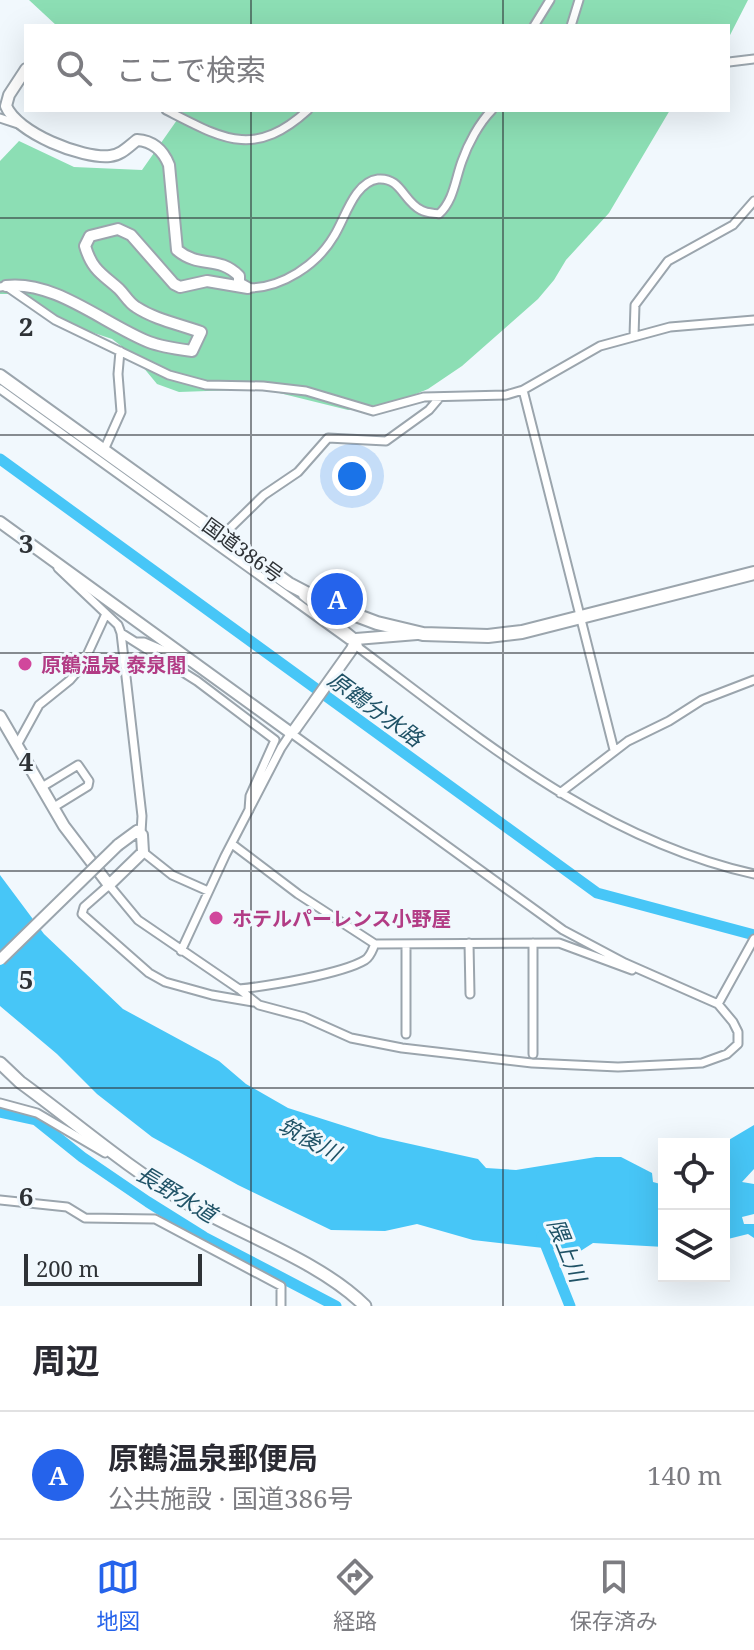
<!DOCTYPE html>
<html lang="ja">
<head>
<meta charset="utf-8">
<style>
  :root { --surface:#fff; --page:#f7f7f7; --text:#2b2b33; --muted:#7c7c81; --line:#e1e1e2; --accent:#2563eb }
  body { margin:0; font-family:"Noto Serif","Noto Sans JP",serif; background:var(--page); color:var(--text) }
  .controls { position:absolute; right:24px; bottom:24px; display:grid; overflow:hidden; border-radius:0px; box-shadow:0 8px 32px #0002 }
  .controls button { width:72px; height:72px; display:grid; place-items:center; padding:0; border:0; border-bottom:2px solid var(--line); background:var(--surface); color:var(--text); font:40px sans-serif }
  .scale { position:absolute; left:24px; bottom:20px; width:178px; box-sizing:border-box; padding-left:8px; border:4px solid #2e3236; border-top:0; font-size:22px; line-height:28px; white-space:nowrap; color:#2e3236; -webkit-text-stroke:6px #f1f8fd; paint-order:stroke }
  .you { position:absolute; left:352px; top:476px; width:28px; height:28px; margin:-20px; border:6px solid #fff; border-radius:50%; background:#1a73e8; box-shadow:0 0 0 12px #1a73e833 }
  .badge { display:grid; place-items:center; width:52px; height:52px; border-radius:50%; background:var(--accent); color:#fff; font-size:26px; font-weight:700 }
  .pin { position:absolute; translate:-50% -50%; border:4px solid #fff; box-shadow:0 2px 8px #0006 }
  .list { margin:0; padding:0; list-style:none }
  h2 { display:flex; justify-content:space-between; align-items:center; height:104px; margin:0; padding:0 32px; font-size:34px }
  h2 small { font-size:26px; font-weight:400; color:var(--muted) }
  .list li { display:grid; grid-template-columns:52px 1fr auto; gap:24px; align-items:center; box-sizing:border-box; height:128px; padding:0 32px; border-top:2px solid var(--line) }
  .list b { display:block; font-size:30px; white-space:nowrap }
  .list p { margin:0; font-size:26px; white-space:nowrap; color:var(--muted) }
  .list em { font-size:26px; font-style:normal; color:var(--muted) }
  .icon { flex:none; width:44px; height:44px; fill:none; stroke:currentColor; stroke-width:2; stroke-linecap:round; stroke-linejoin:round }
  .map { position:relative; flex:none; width:754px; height:1306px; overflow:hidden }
  .search { position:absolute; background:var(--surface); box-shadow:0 8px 32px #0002; left:24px; right:24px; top:24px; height:88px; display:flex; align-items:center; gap:20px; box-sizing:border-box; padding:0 28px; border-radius:0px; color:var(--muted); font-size:30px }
  .sheet { height:232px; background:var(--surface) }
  nav { display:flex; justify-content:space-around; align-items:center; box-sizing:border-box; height:112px; border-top:2px solid var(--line); background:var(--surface); font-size:22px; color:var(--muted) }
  nav a { display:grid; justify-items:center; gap:4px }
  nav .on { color:var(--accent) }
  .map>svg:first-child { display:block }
  .green { fill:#8cdeb4 }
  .water { fill:#47c6f7 }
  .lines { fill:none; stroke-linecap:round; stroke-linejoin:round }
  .river { stroke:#47c6f7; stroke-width:11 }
  .street-casing { stroke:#9ba5ad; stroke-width:11 }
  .secondary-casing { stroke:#9ba5ad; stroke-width:14 }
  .primary-casing { stroke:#9ba5ad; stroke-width:15 }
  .highway-casing { stroke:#9ba5ad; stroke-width:16 }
  .street { stroke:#fff; stroke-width:7 }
  .secondary { stroke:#fff; stroke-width:10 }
  .primary { stroke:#fff; stroke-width:11 }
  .highway { stroke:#fff; stroke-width:12 }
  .secondary-bridge-casing { stroke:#9ba5ad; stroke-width:14; stroke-linecap:butt }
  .secondary-bridge { stroke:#fff; stroke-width:10 }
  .grid { fill:none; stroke:#2e3236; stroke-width:2; stroke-opacity:0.55 }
  .hotel-dot { fill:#d1479c; stroke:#f1f8fd; stroke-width:3 }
  .labels { text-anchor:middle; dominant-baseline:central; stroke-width:6; stroke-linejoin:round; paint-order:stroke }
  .street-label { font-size:20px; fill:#2e3236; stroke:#f1f8fd }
  .hotel-label { font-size:20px; font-weight:bold; fill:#b23c85; stroke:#f1f8fd; text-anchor:start }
  .water-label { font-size:22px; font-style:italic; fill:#1f5266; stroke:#f1f8fd }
  .grid-label { font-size:26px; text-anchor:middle; font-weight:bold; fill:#2e3236; stroke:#f1f8fd; stroke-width:6; stroke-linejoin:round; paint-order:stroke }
</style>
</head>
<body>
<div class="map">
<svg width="754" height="1306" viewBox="0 0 754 1306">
  <rect width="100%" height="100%" fill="#f1f8fd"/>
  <path class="green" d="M29,0h719l-20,39v-13h-671z
    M184,110h486l-61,103 -43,47 -12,20 -16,19 -76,67 -34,23 -29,12 -51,9 -85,-21 -84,3 -22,-8 -24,-29 -21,-16 -39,-13 -60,-32h-13v-133l19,-20 55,26 68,3z"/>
  <path class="water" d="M0,875l44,59 79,75 96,52 27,23 42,24 91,29 99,22 8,9 30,2 80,-13h25l31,16 1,9 11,3v62l-71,-4 -14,9 -106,-12 -56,-16 -32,7 -54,-1 -93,-45 -86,-48 -55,-43 -40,-40 -57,-48z
    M754,1125v44l-12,13 12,2v30l-12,3 2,7h10v14l-6,-4 -24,6 -2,-96z"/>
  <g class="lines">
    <path class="river" d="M0,459l597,434 157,42
      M0,1112l36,8 46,37 66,45 56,35 132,69
      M542,1236l28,70"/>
    <g class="street-casing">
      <path id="street" d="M534,26l16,-26
        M571,26l8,-26
        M729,62l25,-3
        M166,110c57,29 88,49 142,0
        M0,118l18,6
        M0,287l6,-1 49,34 114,55 37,10 57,1 43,5 67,20 51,-14 82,-2 17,-5 77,-44 70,-19 84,-7
        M248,288c34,0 69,-23 86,-52 11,-17 20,-54 44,-57 23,-2 25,22 43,31 5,3 12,3 18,4 15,-14 16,-34 23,-53 6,-17 17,-38 30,-51
        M634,336l1,-31 33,-44 65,-36 21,-24
        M0,389l299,215 50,36 5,-1
        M523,390l91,360
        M104,450l17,-38 -3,-38 2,-23
        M222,536l42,-41 34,-23 30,-34 58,3 43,-31 11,-13
        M58,568l60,57 3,8 21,183 -1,17
        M303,596l53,43 3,9c124,93 240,191 395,226
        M121,633l76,48 78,59 -25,56 -1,14
        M136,642h8l47,20
        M17,745l22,-40 31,-25 12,-14 23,-50h3
        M42,787l36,-22 11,16 -1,5 -34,21
        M560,793l68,-52 41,-20 33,-21 52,-20
        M232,844l66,50 77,50 184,-1 73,27
        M143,852l29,23 36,16
        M469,943l1,51
        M533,943v111
        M406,944v90
        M181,951l44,-95 56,-108 12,-18
        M239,989c28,-3 103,-15 126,-29 6,-4 7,-10 10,-16
        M253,1002l-41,-7 -47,-13 -16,-9 -67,-59 2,-7 25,-22 29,35 101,69 20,16 45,12 47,21 51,10 130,15 86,4 84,-4 25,-9 11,-10v-12l-5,-10 -15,-18 -93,-41 -62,-33 -272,-197
        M718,1004l36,-65
        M0,1103l37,10 68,40
        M0,1200l67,7 18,11 70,1 126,67v20"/>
    </g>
    <g class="secondary-casing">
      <path id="secondary" d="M6,286c49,-6 98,38 143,56 13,5 29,7 43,9l9,-19c-22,-8 -45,-12 -65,-25 -7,-4 -11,-12 -17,-18 -17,-15 -27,-19 -34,-43l5,-10 28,-7 13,6 43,49 6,3 27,-6 41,7 -9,-5v-7c-21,-21 -39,-7 -62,-26l-8,-85c-6,-15 -16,-24 -32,-25 -9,7 -16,15 -27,16 -28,3 -93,-23 -104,-50l3,-11 17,-26
        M0,522l291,211
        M0,716l64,110 45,59 34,-33 -1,-17 -5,-4 -19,14
        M295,729l57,-80 4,-10 61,-5"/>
    </g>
    <g class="primary-casing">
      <path id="primary" d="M0,1063l20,19c55,40 106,85 164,119 56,33 136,60 181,105"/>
    </g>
    <g class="highway-casing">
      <path id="highway" d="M0,376l289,208 40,21 48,18 46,11 65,2 34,-4 232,-59"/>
    </g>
    <use href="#street" class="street"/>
    <use href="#secondary" class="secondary"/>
    <use href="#primary" class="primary"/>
    <use href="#highway" class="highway"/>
    <g class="secondary-bridge-casing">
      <path id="secondary-bridge" d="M0,960l118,-115"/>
    </g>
    <use href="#secondary-bridge" class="secondary-bridge"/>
  </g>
  <path class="grid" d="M251,0v26M503,0v26M251,110v1196M503,110v1196M0,218h754M0,435h754M0,653h754M0,871h754M0,1088h754"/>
  <g class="hotel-dot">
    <circle cx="25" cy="664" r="8"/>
    <circle cx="216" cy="918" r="8"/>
  </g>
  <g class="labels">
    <g class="street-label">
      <text transform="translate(243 550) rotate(36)">国道386号</text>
    </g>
    <g class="hotel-label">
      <text x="41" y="664">原鶴温泉 泰泉閣</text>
      <text x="232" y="918">ホテルパーレンス小野屋</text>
    </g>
    <g class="water-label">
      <text transform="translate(376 708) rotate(36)">原鶴分水路</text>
      <text transform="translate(310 1138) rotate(28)">筑後川</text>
      <text transform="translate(177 1193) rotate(31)">長野水道</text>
      <text transform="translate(568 1250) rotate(68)">隈上川</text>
    </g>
  </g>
  <g class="grid-label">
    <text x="26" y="336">2</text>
    <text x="26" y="553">3</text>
    <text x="26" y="771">4</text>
    <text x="26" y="989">5</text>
    <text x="26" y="1206">6</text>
  </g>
</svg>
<div class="controls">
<button><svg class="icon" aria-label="locate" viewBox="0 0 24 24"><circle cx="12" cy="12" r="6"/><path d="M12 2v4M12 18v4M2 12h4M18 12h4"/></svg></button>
<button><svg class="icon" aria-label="layers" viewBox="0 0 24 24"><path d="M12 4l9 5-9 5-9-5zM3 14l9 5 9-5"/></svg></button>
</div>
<div class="scale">200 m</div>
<div class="you"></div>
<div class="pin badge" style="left:337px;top:599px">A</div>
<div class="search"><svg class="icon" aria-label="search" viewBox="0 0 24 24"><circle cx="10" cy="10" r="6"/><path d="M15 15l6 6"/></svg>ここで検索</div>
</div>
<section class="sheet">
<h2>周辺<small></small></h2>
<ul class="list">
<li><span class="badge">A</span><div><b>原鶴温泉郵便局</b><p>公共施設 · 国道386号</p></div><em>140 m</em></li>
</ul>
</section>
<nav>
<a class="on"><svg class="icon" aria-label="map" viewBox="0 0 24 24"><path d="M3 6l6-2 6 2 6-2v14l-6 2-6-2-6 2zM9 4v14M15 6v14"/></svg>地図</a>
<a><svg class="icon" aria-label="directions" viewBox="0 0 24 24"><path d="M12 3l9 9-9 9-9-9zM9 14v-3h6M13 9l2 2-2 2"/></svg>経路</a>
<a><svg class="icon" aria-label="saved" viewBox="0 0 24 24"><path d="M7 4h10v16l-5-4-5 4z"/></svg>保存済み</a>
</nav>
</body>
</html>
